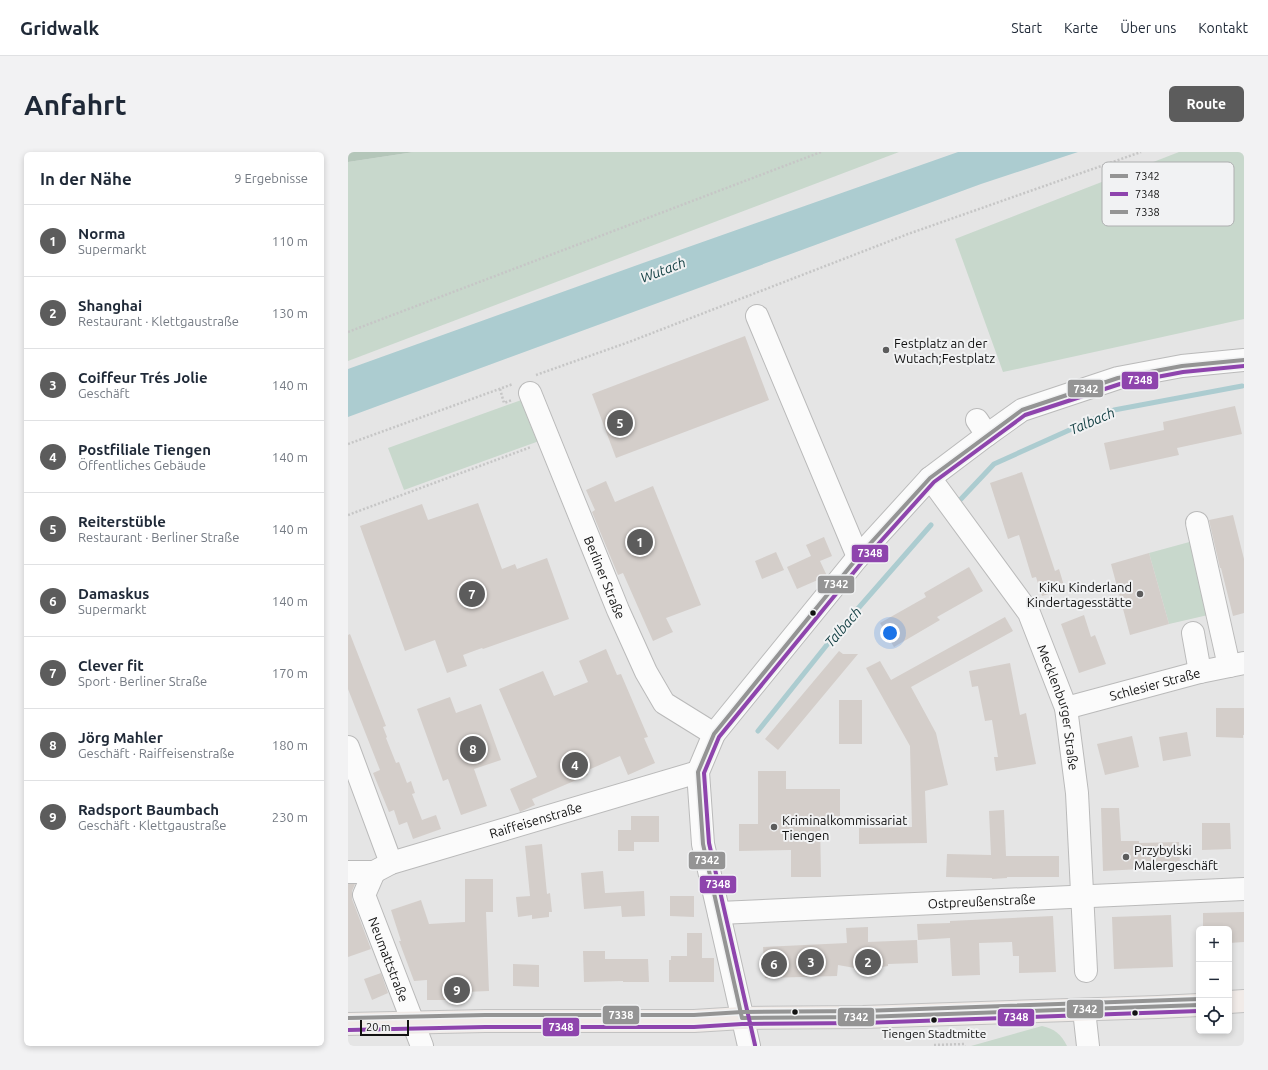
<!DOCTYPE html>
<html lang="de">
<head>
<meta charset="utf-8">
<style>
  :root { --surface:#fff; --page:#f2f2f3; --text:#1f2937; --muted:#747a83; --line:#e0e1e3; --accent:#5c5c5c }
  body { margin:0; font-family:Ubuntu,sans-serif; background:var(--page); color:var(--text) }
  .controls { position:absolute; right:12px; bottom:12px; display:grid; overflow:hidden; border-radius:6px; box-shadow:0 2px 6px #0003 }
  .controls button { width:36px; height:36px; display:grid; place-items:center; padding:0; border:0; border-bottom:1px solid var(--line); background:var(--surface); color:var(--text); font:20px sans-serif }
  .scale { position:absolute; left:12px; bottom:10px; width:49px; box-sizing:border-box; padding-left:4px; border:2px solid #121212; border-top:0; font-size:11px; line-height:14px; white-space:nowrap; color:#121212; -webkit-text-stroke:3px #f1f2f3; paint-order:stroke }
  .you { position:absolute; left:542px; top:481px; width:14px; height:14px; margin:-10px; border:3px solid #fff; border-radius:50%; background:#1a73e8; box-shadow:0 0 0 6px #1a73e833 }
  .badge { display:grid; place-items:center; width:26px; height:26px; border-radius:50%; background:var(--accent); color:#fff; font-size:13px; font-weight:700 }
  .pin { position:absolute; translate:-50% -50%; border:2px solid #fff; box-shadow:0 1px 4px #0006 }
  .list { margin:0; padding:0; list-style:none }
  h2 { display:flex; justify-content:space-between; align-items:center; height:52px; margin:0; padding:0 16px; font-size:17px }
  h2 small { font-size:13px; font-weight:400; color:var(--muted) }
  .list li { display:grid; grid-template-columns:26px 1fr auto; gap:12px; align-items:center; box-sizing:border-box; height:72px; padding:0 16px; border-top:1px solid var(--line) }
  .list b { display:block; font-size:15px; white-space:nowrap }
  .list p { margin:0; font-size:13px; white-space:nowrap; color:var(--muted) }
  .list em { font-size:13px; font-style:normal; color:var(--muted) }
  .icon { flex:none; width:22px; height:22px; fill:none; stroke:currentColor; stroke-width:2; stroke-linecap:round; stroke-linejoin:round }
  .map { position:relative; flex:none; width:896px; height:894px; overflow:hidden; border-radius:6px }
  header { display:flex; align-items:center; gap:24px; box-sizing:border-box; height:56px; padding:0 20px; background:var(--surface); border-bottom:1px solid var(--line) }
  header strong { font-size:19px }
  nav { display:flex; gap:22px; margin-inline-start:auto; font-size:14px }
  .intro { display:flex; align-items:center; justify-content:space-between; box-sizing:border-box; height:96px; padding:0 24px }
  h1 { margin:0; font-size:28px }
  .button { padding:10px 18px; border-radius:6px; background:var(--accent); color:#fff; font-size:14px; font-weight:700 }
  main { display:flex; gap:24px; padding:0 24px }
  aside { flex:1; background:var(--surface); border-radius:6px; box-shadow:0 2px 6px #0003 }
  .map>svg:first-child { display:block }
  .green { fill:#c8d8cc }
  .forest { fill:#b4c6b9 }
  .water { fill:#acccd0 }
  .lines { fill:none; stroke-linecap:round; stroke-linejoin:round }
  .stream { stroke:#acccd0; stroke-width:5 }
  .building { fill:#d4ceca }
  .minor-casing { stroke:#bababa; stroke-width:24 }
  .major-casing { stroke:#c2c2c2; stroke-width:24 }
  .path { stroke:#c6c6c6; stroke-width:2.5; stroke-dasharray:2 2; stroke-linecap:butt }
  .minor { stroke:#fbfbfb; stroke-width:22 }
  .major { stroke:#f1ebe8; stroke-width:22 }
  .bus-1-casing { stroke:#f1f2f3; stroke-width:7 }
  .bus-2-casing { stroke:#f1f2f3; stroke-width:7 }
  .bus-3-casing { stroke:#f1f2f3; stroke-width:7 }
  .bus-1 { stroke:#949494; stroke-width:4 }
  .bus-2 { stroke:#8e44ad; stroke-width:4 }
  .bus-3 { stroke:#949494; stroke-width:4 }
  .poi-dot { fill:#5c5c5c; stroke:#f1f2f3; stroke-width:1.5 }
  .bus-dot { fill:#121212; stroke:#f1f2f3; stroke-width:1.5 }
  .labels { text-anchor:middle; dominant-baseline:central; stroke-width:4; stroke-linejoin:round; paint-order:stroke }
  .bus-label { font-size:12px; fill:#121212; stroke:#f1f2f3 }
  .poi-label { font-size:13px; fill:#121212; stroke:#f1f2f3; text-anchor:start }
  .street-label { font-size:13px; fill:#121212; stroke:#f1f2f3 }
  .water-label { font-size:14px; font-style:italic; fill:#103d41; stroke:#f1f2f3 }
  .key { fill:#f1f2f3; stroke:#aeafb0; stroke-width:1 }
  .key-label { font-size:11px; fill:#121212 }
  .line-badge { stroke:#f1f2f3; stroke-width:1.5 }
  .badge-label { font-size:11px; text-anchor:middle; font-weight:bold; fill:#fff }
</style>
</head>
<body>
<header>
<strong>Gridwalk</strong>
<nav><a>Start</a><a>Karte</a><a>Über uns</a><a>Kontakt</a></nav>
</header>
<div class="intro"><h1>Anfahrt</h1><a class="button">Route</a></div>
<main>
<aside>
<h2>In der Nähe<small>9 Ergebnisse</small></h2>
<ul class="list">
<li><span class="badge">1</span><div><b>Norma</b><p>Supermarkt</p></div><em>110 m</em></li>
<li><span class="badge">2</span><div><b>Shanghai</b><p>Restaurant · Klettgaustraße</p></div><em>130 m</em></li>
<li><span class="badge">3</span><div><b>Coiffeur Trés Jolie</b><p>Geschäft</p></div><em>140 m</em></li>
<li><span class="badge">4</span><div><b>Postfiliale Tiengen</b><p>Öffentliches Gebäude</p></div><em>140 m</em></li>
<li><span class="badge">5</span><div><b>Reiterstüble</b><p>Restaurant · Berliner Straße</p></div><em>140 m</em></li>
<li><span class="badge">6</span><div><b>Damaskus</b><p>Supermarkt</p></div><em>140 m</em></li>
<li><span class="badge">7</span><div><b>Clever fit</b><p>Sport · Berliner Straße</p></div><em>170 m</em></li>
<li><span class="badge">8</span><div><b>Jörg Mahler</b><p>Geschäft · Raiffeisenstraße</p></div><em>180 m</em></li>
<li><span class="badge">9</span><div><b>Radsport Baumbach</b><p>Geschäft · Klettgaustraße</p></div><em>230 m</em></li>
</ul>
</aside>
<div class="map">
<svg width="896" height="894" viewBox="0 0 896 894">
  <rect width="100%" height="100%" fill="#e5e5e5"/>
  <path class="green" d="M66,0h485l-551,209v-199z
    M831,0h65v167l-241,53 -48,-133z
    M179,246l15,42 -138,50 -16,-42z
    M845,389l15,74 -39,9 -20,-71z
    M694,874c13,3 19,8 25,20h-96z"/>
  <path class="forest" d="M0,0h66l-66,10z"/>
  <path class="water" d="M610,0h120l-97,32 -633,233v-48l295,-106z"/>
  <g class="lines">
    <path class="stream" d="M613,347l33,-35 120,-54 128,-24
      M410,579l76,-95 97,-111"/>
  </g>
  <path class="building" d="M397,184l24,64 -153,58 -24,-64z
    M887,254l7,28 -65,14 2,7 -69,15 -6,-27 60,-13 -1,-8z
    M674,320l33,99 4,-2 6,20 -23,7 -6,-19 -4,1 -13,-43 -11,4 -18,-56z
    M258,329l9,21 38,-16 48,119 -35,13 7,14 -20,9 -30,-68 -5,2 -26,-63 3,-2 -9,-20z
    M130,351l24,66 13,-5 2,5 30,-11 22,61 -86,30 -1,-1 -19,7 4,11 -20,7 -12,-33 -30,11 -45,-125 62,-22 6,16z
    M885,363l11,44v54l-11,3 -12,-48h-1l-11,-48z
    M476,385l8,19 -12,5 7,15 -30,13 -10,-22 24,-11 -5,-11z
    M428,400l8,18 -22,9 -7,-18z
    M801,401l20,71 -39,11 -19,-71z
    M621,415l14,24 -46,26 3,3 -46,27 -14,-24 46,-26 -2,-4z
    M736,463l7,22 4,-2 11,29 -27,9 -18,-49z
    M657,465l8,14 -102,56 25,46 12,52 -23,6 2,52 -68,1v-16l53,-1 -2,-81 -44,-78 14,-7 11,19z
    M2,482l36,92 -3,1 4,10 -1,1 10,25 3,-1 8,21 4,-2 4,12 -3,1 10,26 14,-5 5,14 -28,10 -6,-17 -8,3 -5,-15 -5,2 -16,-39 7,-3 -32,-81v-54z
    M258,497l11,26 4,-1 27,63 -4,1 11,25 -27,12 -8,-19 -34,15 2,4 -56,24 3,6 -15,7 -10,-23 27,-12 -38,-88 44,-18 11,25 34,-14 -9,-21z
    M491,499l4,3h15l-80,96 -13,-11z
    M662,511l10,52 6,-2 10,51 -40,7 -2,-14h4l-6,-37 -7,1 -7,-35 -6,1 -3,-16z
    M102,545l6,16 25,-9 20,56 -27,9 13,37 -26,9 -13,-36 -5,2 -26,-72z
    M491,548h23v44h-23z
    M868,556h28v27h-1v3l-27,-1z
    M839,580l4,24 -28,5 -4,-24z
    M784,584l7,31 -34,8 -8,-31z
    M410,619h28v18h54v30h-20l1,58h-30v-27l-52,1v-27h19z
    M753,656h18l2,33h18v2l40,-1 1,25 -77,4z
    M656,658l2,46h53v21h-52v1l-15,1v-1l-46,-1 1,-23 44,1 -2,-44z
    M283,664h28v26h-25v9h-16v-21h13z
    M854,671h28l1,26 -29,1z
    M194,692l5,50 3,-1 2,19h-3v5l-17,2v-4l-14,2 -2,-20 14,-1 -5,-50z
    M255,719l2,22 39,-2 1,25 -23,1 -1,-11 -37,3 -3,-36z
    M117,727h28v33h-7l3,79 -26,1 -1,8h-35v-20l-13,1 -15,-40h2l-10,-31 30,-10 8,24 36,-2z
    M0,732h7l-3,7v8l19,50 -23,8z
    M322,744h24v21l-24,-1z
    M896,760v30l-15,1v-14h-26v-16z
    M823,763l2,52 -59,2 -2,-52z
    M705,764l3,56 -37,1v-17h-6l-1,-14 -33,1 1,32 -28,1 -2,-38 -32,2 -1,-16 33,-1v-2z
    M520,775v15l49,-2 1,23 -30,1v2l-22,4 -28,-5 -1,11 -72,2 -2,-31 84,-4 -1,-15z
    M339,781h15v25h12v24h-45v-22h2v-4h16z
    M235,799h22v8h43l1,23h-26v-1l-39,1z
    M165,812l26,1v22l-26,-1z
    M33,821l7,20 -16,7 -8,-21z"/>
  <g class="lines">
    <g class="minor-casing">
      <g id="minor">
        <path d="M409,164l101,241"/>
        <path id="s1" d="M182,241l88,217 28,62 18,31 50,31"/>
        <path d="M629,268l10,15"/>
        <path id="s2" d="M582,326l99,135 37,95 11,85 9,178"/>
        <path d="M849,371l32,143"/>
        <path d="M845,481l7,39"/>
        <path id="s3" d="M718,556l134,-36 44,-9"/>
        <path d="M0,595l43,116"/>
        <path id="s4" d="M0,720h26l17,-9 307,-91"/>
        <path id="s5" d="M26,720l-10,23 58,151"/>
        <path id="s6" d="M371,761l525,-24"/>
        <path d="M736,858l4,36"/>
        <path d="M401,894l-46,-202 -5,-72 16,-38 144,-177 72,-79 57,-43 35,-25 96,-32 64,-12 62,-6"/>
      </g>
    </g>
    <g class="major-casing">
      <path id="major" d="M881,850l15,-1
        M0,872l137,-3h209l48,-3 121,-1 295,-10 41,-2"/>
    </g>
    <path class="path" d="M0,180l473,-180
      M188,223l93,-33 279,-108 233,-82
      M152,237l4,14 8,-3
      M0,292l165,-60
      M0,363l183,-68
      M586,893l30,-1 1,2"/>
    <use href="#minor" class="minor"/>
    <use href="#major" class="major"/>
    <g class="bus-1-casing">
      <path id="bus-1" d="M394,866l-39,-174 -5,-72 16,-38 144,-177 72,-79 92,-68 96,-32 64,-12 62,-6
        M394,866l121,-1 336,-12"/>
    </g>
    <g class="bus-2-casing">
      <path id="bus-2" d="M0,878l137,-3h209l48,-3 121,-1 336,-12
        M407,893l-46,-202 -5,-70 15,-36 144,-176 71,-79 91,-67 95,-31 63,-12 61,-6"/>
    </g>
    <g class="bus-3-casing">
      <path id="bus-3" d="M0,866l137,-3h209l48,-3 121,-1 336,-12"/>
    </g>
    <use href="#bus-1" class="bus-1"/>
    <use href="#bus-2" class="bus-2"/>
    <use href="#bus-3" class="bus-3"/>
  </g>
  <g class="poi-dot">
    <circle cx="538" cy="198" r="4"/>
    <circle cx="792" cy="442" r="4"/>
    <circle cx="426" cy="675" r="4"/>
    <circle cx="778" cy="705" r="4"/>
  </g>
  <g class="bus-dot">
    <circle cx="465" cy="461" r="3.5"/>
    <circle cx="447" cy="860" r="3.5"/>
    <circle cx="787" cy="861" r="3.5"/>
    <circle cx="586" cy="868" r="3.5"/>
  </g>
  <g class="labels">
    <g class="bus-label">
      <text x="586" y="881">Tiengen Stadtmitte</text>
    </g>
    <g class="poi-label">
      <text x="546" y="191">Festplatz an der<tspan x="546" dy="15">Wutach;Festplatz</tspan></text>
      <text x="784" y="435" text-anchor="end">KiKu Kinderland<tspan x="784" dy="15">Kindertagesstätte</tspan></text>
      <text x="434" y="668">Kriminalkommissariat<tspan x="434" dy="15">Tiengen</tspan></text>
      <text x="786" y="698">Przybylski<tspan x="786" dy="15">Malergeschäft</tspan></text>
    </g>
    <g class="street-label">
      <text stroke="none"><textPath href="#s1" startOffset="199">Berliner Straße</textPath></text>
      <text stroke="none"><textPath href="#s3" startOffset="92">Schlesier Straße</textPath></text>
      <text stroke="none"><textPath href="#s2" startOffset="267">Mecklenburger Straße</textPath></text>
      <text stroke="none"><textPath href="#s4" startOffset="196">Raiffeisenstraße</textPath></text>
      <text stroke="none"><textPath href="#s6" startOffset="263">Ostpreußenstraße</textPath></text>
      <text stroke="none"><textPath href="#s5" startOffset="94">Neumattstraße</textPath></text>
    </g>
    <g class="water-label">
      <text transform="translate(315 118) rotate(-21)">Wutach</text>
      <text transform="translate(744 269) rotate(-23)">Talbach</text>
      <text transform="translate(495 475) rotate(-49)">Talbach</text>
    </g>
  </g>
  <rect x="754" y="10" width="132" height="64" rx="6" class="key"/>
  <rect x="762" y="22" width="18" height="4" fill="#949494"/>
  <rect x="762" y="40" width="18" height="4" fill="#8e44ad"/>
  <rect x="762" y="58" width="18" height="4" fill="#949494"/>
  <g class="key-label">
    <text x="787" y="28">7342</text>
    <text x="787" y="46">7348</text>
    <text x="787" y="64">7338</text>
  </g>
  <g class="line-badge">
    <rect x="773" y="219" width="38" height="19" rx="4" fill="#8e44ad"/>
    <rect x="719" y="227" width="37" height="19" rx="4" fill="#949494"/>
    <rect x="503" y="392" width="38" height="19" rx="4" fill="#8e44ad"/>
    <rect x="469" y="423" width="38" height="19" rx="4" fill="#949494"/>
    <rect x="340" y="699" width="38" height="19" rx="4" fill="#949494"/>
    <rect x="351" y="723" width="38" height="19" rx="4" fill="#8e44ad"/>
    <rect x="718" y="847" width="38" height="20" rx="4" fill="#949494"/>
    <rect x="254" y="853" width="38" height="20" rx="4" fill="#949494"/>
    <rect x="489" y="855" width="38" height="20" rx="4" fill="#949494"/>
    <rect x="649" y="856" width="38" height="19" rx="4" fill="#8e44ad"/>
    <rect x="194" y="865" width="38" height="20" rx="4" fill="#8e44ad"/>
  </g>
  <g class="badge-label">
    <text x="792" y="232">7348</text>
    <text x="738" y="241">7342</text>
    <text x="522" y="405">7348</text>
    <text x="488" y="436">7342</text>
    <text x="359" y="712">7342</text>
    <text x="370" y="736">7348</text>
    <text x="737" y="861">7342</text>
    <text x="273" y="867">7338</text>
    <text x="508" y="869">7342</text>
    <text x="668" y="869">7348</text>
    <text x="213" y="879">7348</text>
  </g>
</svg>
<div class="controls">
<button>+</button>
<button>−</button>
<button><svg class="icon" aria-label="locate" viewBox="0 0 24 24"><circle cx="12" cy="12" r="6"/><path d="M12 2v4M12 18v4M2 12h4M18 12h4"/></svg></button>
</div>
<div class="scale">20 m</div>
<div class="you"></div>
<div class="pin badge" style="left:292px;top:390px">1</div>
<div class="pin badge" style="left:520px;top:810px">2</div>
<div class="pin badge" style="left:463px;top:810px">3</div>
<div class="pin badge" style="left:227px;top:613px">4</div>
<div class="pin badge" style="left:272px;top:271px">5</div>
<div class="pin badge" style="left:426px;top:812px">6</div>
<div class="pin badge" style="left:124px;top:442px">7</div>
<div class="pin badge" style="left:125px;top:597px">8</div>
<div class="pin badge" style="left:109px;top:838px">9</div>
</div>
</main>
</body>
</html>
